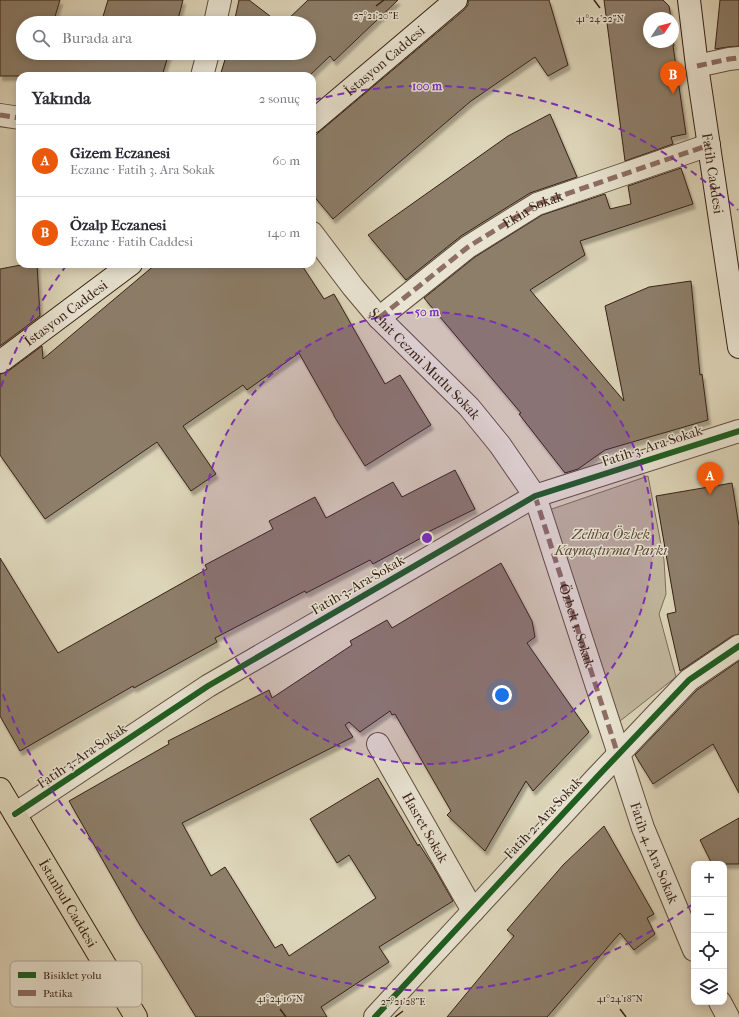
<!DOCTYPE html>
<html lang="tr">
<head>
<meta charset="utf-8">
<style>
  :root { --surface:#fff; --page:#f7f7f7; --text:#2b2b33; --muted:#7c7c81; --line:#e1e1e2; --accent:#ea580c }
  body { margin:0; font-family:"IM FELL French Canon",serif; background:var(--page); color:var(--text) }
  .controls { position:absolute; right:12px; bottom:12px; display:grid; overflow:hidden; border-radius:8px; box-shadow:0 2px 10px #0003 }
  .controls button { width:36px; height:36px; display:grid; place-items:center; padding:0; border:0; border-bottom:1px solid var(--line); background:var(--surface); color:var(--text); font:20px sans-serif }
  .compass { position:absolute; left:643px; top:12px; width:36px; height:36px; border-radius:50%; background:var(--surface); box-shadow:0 2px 10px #0003; rotate:55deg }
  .you { position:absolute; left:502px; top:695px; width:14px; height:14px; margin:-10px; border:3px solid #fff; border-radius:50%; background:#1a73e8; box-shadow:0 0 0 6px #1a73e833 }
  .badge { display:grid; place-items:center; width:26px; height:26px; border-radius:50%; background:var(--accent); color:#fff; font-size:13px; font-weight:700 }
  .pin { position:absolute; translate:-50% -33px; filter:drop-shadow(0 1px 2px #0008) }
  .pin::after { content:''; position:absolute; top:21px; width:14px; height:12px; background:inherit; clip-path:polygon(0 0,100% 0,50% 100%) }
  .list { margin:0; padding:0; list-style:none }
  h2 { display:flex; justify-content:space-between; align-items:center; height:52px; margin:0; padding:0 16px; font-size:17px }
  h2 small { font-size:13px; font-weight:400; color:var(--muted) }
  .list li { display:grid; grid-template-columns:26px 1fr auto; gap:12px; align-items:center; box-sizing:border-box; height:72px; padding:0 16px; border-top:1px solid var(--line) }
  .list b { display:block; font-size:15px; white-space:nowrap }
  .list p { margin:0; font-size:13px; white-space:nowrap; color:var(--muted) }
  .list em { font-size:13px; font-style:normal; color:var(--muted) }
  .icon { flex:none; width:22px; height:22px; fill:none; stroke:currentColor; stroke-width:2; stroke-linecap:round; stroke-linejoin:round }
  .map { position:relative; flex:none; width:739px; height:1017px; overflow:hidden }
  .search { position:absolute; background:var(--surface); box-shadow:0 2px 10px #0003; left:16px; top:16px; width:300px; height:44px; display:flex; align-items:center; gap:10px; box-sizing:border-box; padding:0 14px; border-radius:22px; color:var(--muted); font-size:15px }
  .panel { position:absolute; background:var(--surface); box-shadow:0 2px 10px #0003; left:16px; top:72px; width:300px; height:196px; border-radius:12px }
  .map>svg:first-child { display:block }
  .green { fill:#c1b69d; stroke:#7c6b5a }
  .building { fill:#8d7e6b; stroke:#372016; filter:url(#shadow) }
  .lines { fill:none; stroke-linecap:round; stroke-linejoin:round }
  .street-casing { stroke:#604d3f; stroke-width:24 }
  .secondary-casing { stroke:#372016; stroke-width:24 }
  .primary-casing { stroke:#372016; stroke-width:24 }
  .street { stroke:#e9e4d2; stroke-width:22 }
  .secondary { stroke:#e9e4d2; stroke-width:22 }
  .primary { stroke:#ddd5b9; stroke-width:22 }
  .quiet { stroke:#8d6e63; stroke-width:5; stroke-dasharray:10 5; stroke-linecap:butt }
  .cycleway-casing { stroke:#e9e4d2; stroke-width:8 }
  .cycleway { stroke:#1b5e20; stroke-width:6 }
  .ticks { fill:none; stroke:#372016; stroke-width:1.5 }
  .ring { fill:none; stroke:#7b2cbf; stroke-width:2; stroke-dasharray:7 5 }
  .labels { text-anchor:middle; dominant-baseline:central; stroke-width:3; stroke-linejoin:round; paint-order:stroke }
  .street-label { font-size:14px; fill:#372016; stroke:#e9e4d2 }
  .park-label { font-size:14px; font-style:italic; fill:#5a4638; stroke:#e9e4d2 }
  .key { fill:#e9e4d2; stroke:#b4a99a; stroke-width:1 }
  .key-label { font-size:11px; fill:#372016 }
  .ticks-label { font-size:10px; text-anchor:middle; fill:#372016; stroke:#e9e4d2; stroke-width:3; stroke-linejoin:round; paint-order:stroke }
  .centre { fill:#7b2cbf; stroke:#e9e4d2; stroke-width:2 }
  .ring-label { font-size:12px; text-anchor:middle; font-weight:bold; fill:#7b2cbf; stroke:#e9e4d2; stroke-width:3; stroke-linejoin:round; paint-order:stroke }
</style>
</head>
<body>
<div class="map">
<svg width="739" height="1017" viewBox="0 0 739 1017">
  <defs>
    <filter id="shadow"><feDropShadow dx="2.5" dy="4.5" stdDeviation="1" flood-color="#0004"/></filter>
  </defs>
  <rect width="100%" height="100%" fill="#ddd5b9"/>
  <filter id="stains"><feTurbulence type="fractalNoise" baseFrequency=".005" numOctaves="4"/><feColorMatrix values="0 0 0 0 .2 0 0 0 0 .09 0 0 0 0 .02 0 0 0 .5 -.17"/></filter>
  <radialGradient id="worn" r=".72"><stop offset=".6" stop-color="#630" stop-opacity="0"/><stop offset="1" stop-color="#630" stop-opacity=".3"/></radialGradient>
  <path class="green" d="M648,476l16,84 2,34 -7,20 17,63 -56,44 -71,-211z"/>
  <path class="building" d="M0,0h60l-7,23h-30v30h146l-7,23h-162z
    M108,0h75l-6,23h-76z
    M239,0h10l30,23h-45z
    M308,0h90l-64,61 -4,-5 -21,20h-89l7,-23h82v-30h-25z
    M468,0h81l19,65 -20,11 -13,-19 -64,44 -138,118 -21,-25v-56l152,-128 4,-5z
    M604,0h59l6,6 2,12h-22v24h24v-6l1,10h-1l13,88 -15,3 2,7 -48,17z
    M720,0h19v46l-11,1 -13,2z
    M550,114l27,63 -47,16 -69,43 -55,44 -38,-45 140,-99z
    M681,168l12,36 -113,37 5,14 -55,35 94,111 -19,-95 44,-19 42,-6 9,94 2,-1 6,46 -103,30 -27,19 -13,4 -46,-59 2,-1 -97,-115 51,-41 67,-42 63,-21 5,15 21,-5 -3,-18z
    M26,264h11l3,52 -40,30v-77z
    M156,264h145l23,35 10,-5 51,90 15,-9 31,50 -66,41 -31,-50v-1l-35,-62 -52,37 -4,-5 -60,41 33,48 -25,17 -34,-49 -112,77 -45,-64v-81l7,-2 35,-26 1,13z
    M455,470l20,39 -53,26 1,2 -50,27 -3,-4 -64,33 -1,-2 -90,47 2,4 -83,46 -1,-2 -113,65 -20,-35v-158l58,95 149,-84 -2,-4 68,-36 -4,-8 46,-24 11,21 67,-36 9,15z
    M732,483l7,43v108l-7,2 -52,35 -13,-57 9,-2 -20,-116z
    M501,563l31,58 3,16 -8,6 62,89 -56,59 -7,-10 -41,70 -38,-36 4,-4 -56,-97 -3,1 -2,-4 -30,21 -11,-10 -4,3 8,12 -171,86 29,53 14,-9 50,81 7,-4 7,12 87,-58 -27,-43 -12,8 -27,-44 68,-41 40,68 1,-2 14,22 20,35 -74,46 10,15 -68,45 6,10h-131l-58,-95 -69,-121 100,-57 -1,-3 101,-51 3,8 80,-53 -2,-4 37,-21 5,8z
    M739,661v132l-26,-49 -60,40 -18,-29 62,-65z
    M739,818v46h-27l-12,-24z
    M604,826l50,88 -7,4 8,16 -21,16 -14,-17 -73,84h-100l67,-81 -7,-6 56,-65z"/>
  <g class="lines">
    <g class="street-casing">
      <g id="street">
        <path d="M215,23l5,-23"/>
        <path d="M697,66l32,-7 10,-1"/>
        <path d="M202,76l6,-23"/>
        <path d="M0,115l20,3"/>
        <path id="s1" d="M312,233l41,54 26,31 90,89 31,38 35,51 108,332 51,122"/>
        <path d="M379,318l89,-71 69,-43 172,-59"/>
        <path id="s2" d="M378,744l95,167"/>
        <path d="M15,814l193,-128 327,-190 204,-65"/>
        <path d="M720,1002l8,15"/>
        <path d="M375,1017l222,-240 92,-97 50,-34"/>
      </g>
    </g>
    <g class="secondary-casing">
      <g id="secondary">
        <path id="s3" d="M689,0l8,66 42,281"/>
        <path id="s4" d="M312,122l144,-122"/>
        <path id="s5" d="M0,362l131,-98"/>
      </g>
    </g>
    <g class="primary-casing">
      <g id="primary">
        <path id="s6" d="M0,789l136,228"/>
      </g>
    </g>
    <use href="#street" class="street"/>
    <use href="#secondary" class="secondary"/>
    <use href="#primary" class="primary"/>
    <g class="quiet">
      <path d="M697,66l32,-7 10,-1"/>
      <path d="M0,115l20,3"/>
      <path id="s7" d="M379,318l89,-71 69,-43 172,-59"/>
      <path d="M535,496l83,259"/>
    </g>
    <g class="cycleway-casing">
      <path id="cycleway" d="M15,814l193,-128 327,-190 204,-65
        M375,1017l222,-240 92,-97 50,-34"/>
    </g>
    <use href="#cycleway" class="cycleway"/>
  </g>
  <path class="ticks" d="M594,0l6,8M376,6l8,-6M280,1009l6,8M620,1009l6,8M395,1017l8,-6"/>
  <circle cx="427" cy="538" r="226" fill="#7b2cbf" fill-opacity=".12"/>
  <g class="ring">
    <circle cx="427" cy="538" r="226"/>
    <path d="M693 904A452 452 0 0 1 1 689M1 387A452 452 0 0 1 66 266M314 100A452 452 0 0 1 738 210"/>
  </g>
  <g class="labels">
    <g class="street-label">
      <text stroke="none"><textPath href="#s4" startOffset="95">İstasyon Caddesi</textPath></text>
      <text stroke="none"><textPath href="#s3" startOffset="175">Fatih Caddesi</textPath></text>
      <text stroke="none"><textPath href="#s7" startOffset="189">Ekin Sokak</textPath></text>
      <text stroke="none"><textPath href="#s5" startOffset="82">İstasyon Caddesi</textPath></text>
      <text stroke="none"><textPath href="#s1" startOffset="173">Şehit Cezmi Mutlu Sokak</textPath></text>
      <text transform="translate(652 446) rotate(-18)">Fatih 3. Ara Sokak</text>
      <text transform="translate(358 585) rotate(-30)">Fatih 3. Ara Sokak</text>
      <text stroke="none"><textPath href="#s1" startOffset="482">Özbek 1. Sokak</textPath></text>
      <text transform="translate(82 756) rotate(-34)">Fatih 3. Ara Sokak</text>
      <text transform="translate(543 818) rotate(-47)">Fatih 2. Ara Sokak</text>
      <text stroke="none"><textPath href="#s2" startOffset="96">Hasret Sokak</textPath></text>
      <text stroke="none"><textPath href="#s1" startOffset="722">Fatih 4. Ara Sokak</textPath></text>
      <text stroke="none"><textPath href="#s6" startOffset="133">İstanbul Caddesi</textPath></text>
    </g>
    <g class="park-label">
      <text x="611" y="534">Zeliha Özbek<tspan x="611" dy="16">Kaynaştırma Parkı</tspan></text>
    </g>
  </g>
  <rect x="10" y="961" width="132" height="46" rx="6" class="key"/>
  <rect x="18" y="972" width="18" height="6" fill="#1b5e20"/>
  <rect x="18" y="990" width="18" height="6" fill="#8d6e63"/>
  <g class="key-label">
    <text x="43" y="979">Bisiklet yolu</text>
    <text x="43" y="997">Patika</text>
  </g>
  <g class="ticks-label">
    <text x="376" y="19">27°21'20"E</text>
    <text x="600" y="22">41°24'22"N</text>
    <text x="280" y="1002">41°24'16"N</text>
    <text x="620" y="1002">41°24'18"N</text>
    <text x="403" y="1005">27°21'28"E</text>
  </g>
  <circle cx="427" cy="538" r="6" class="centre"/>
  <g class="ring-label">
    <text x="427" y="90">100 m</text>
    <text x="427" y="316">50 m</text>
  </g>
  <rect width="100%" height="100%" filter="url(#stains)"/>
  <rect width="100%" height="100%" fill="url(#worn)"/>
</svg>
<div class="controls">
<button>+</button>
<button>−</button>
<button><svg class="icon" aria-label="locate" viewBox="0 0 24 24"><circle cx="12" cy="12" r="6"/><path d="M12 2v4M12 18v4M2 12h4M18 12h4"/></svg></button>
<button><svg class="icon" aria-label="layers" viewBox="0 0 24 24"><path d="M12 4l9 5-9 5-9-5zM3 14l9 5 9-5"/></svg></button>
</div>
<svg class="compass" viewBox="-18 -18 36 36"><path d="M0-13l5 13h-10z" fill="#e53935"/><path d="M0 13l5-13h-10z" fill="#7c7c81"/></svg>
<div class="you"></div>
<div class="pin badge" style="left:710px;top:495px">A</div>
<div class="pin badge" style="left:673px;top:94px">B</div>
<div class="search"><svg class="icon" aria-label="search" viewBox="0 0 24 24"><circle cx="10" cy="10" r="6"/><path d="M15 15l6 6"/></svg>Burada ara</div>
<section class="panel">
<h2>Yakında<small>2 sonuç</small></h2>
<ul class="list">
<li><span class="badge">A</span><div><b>Gizem Eczanesi</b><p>Eczane · Fatih 3. Ara Sokak</p></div><em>60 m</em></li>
<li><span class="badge">B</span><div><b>Özalp Eczanesi</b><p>Eczane · Fatih Caddesi</p></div><em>140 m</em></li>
</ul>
</section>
</div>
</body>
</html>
